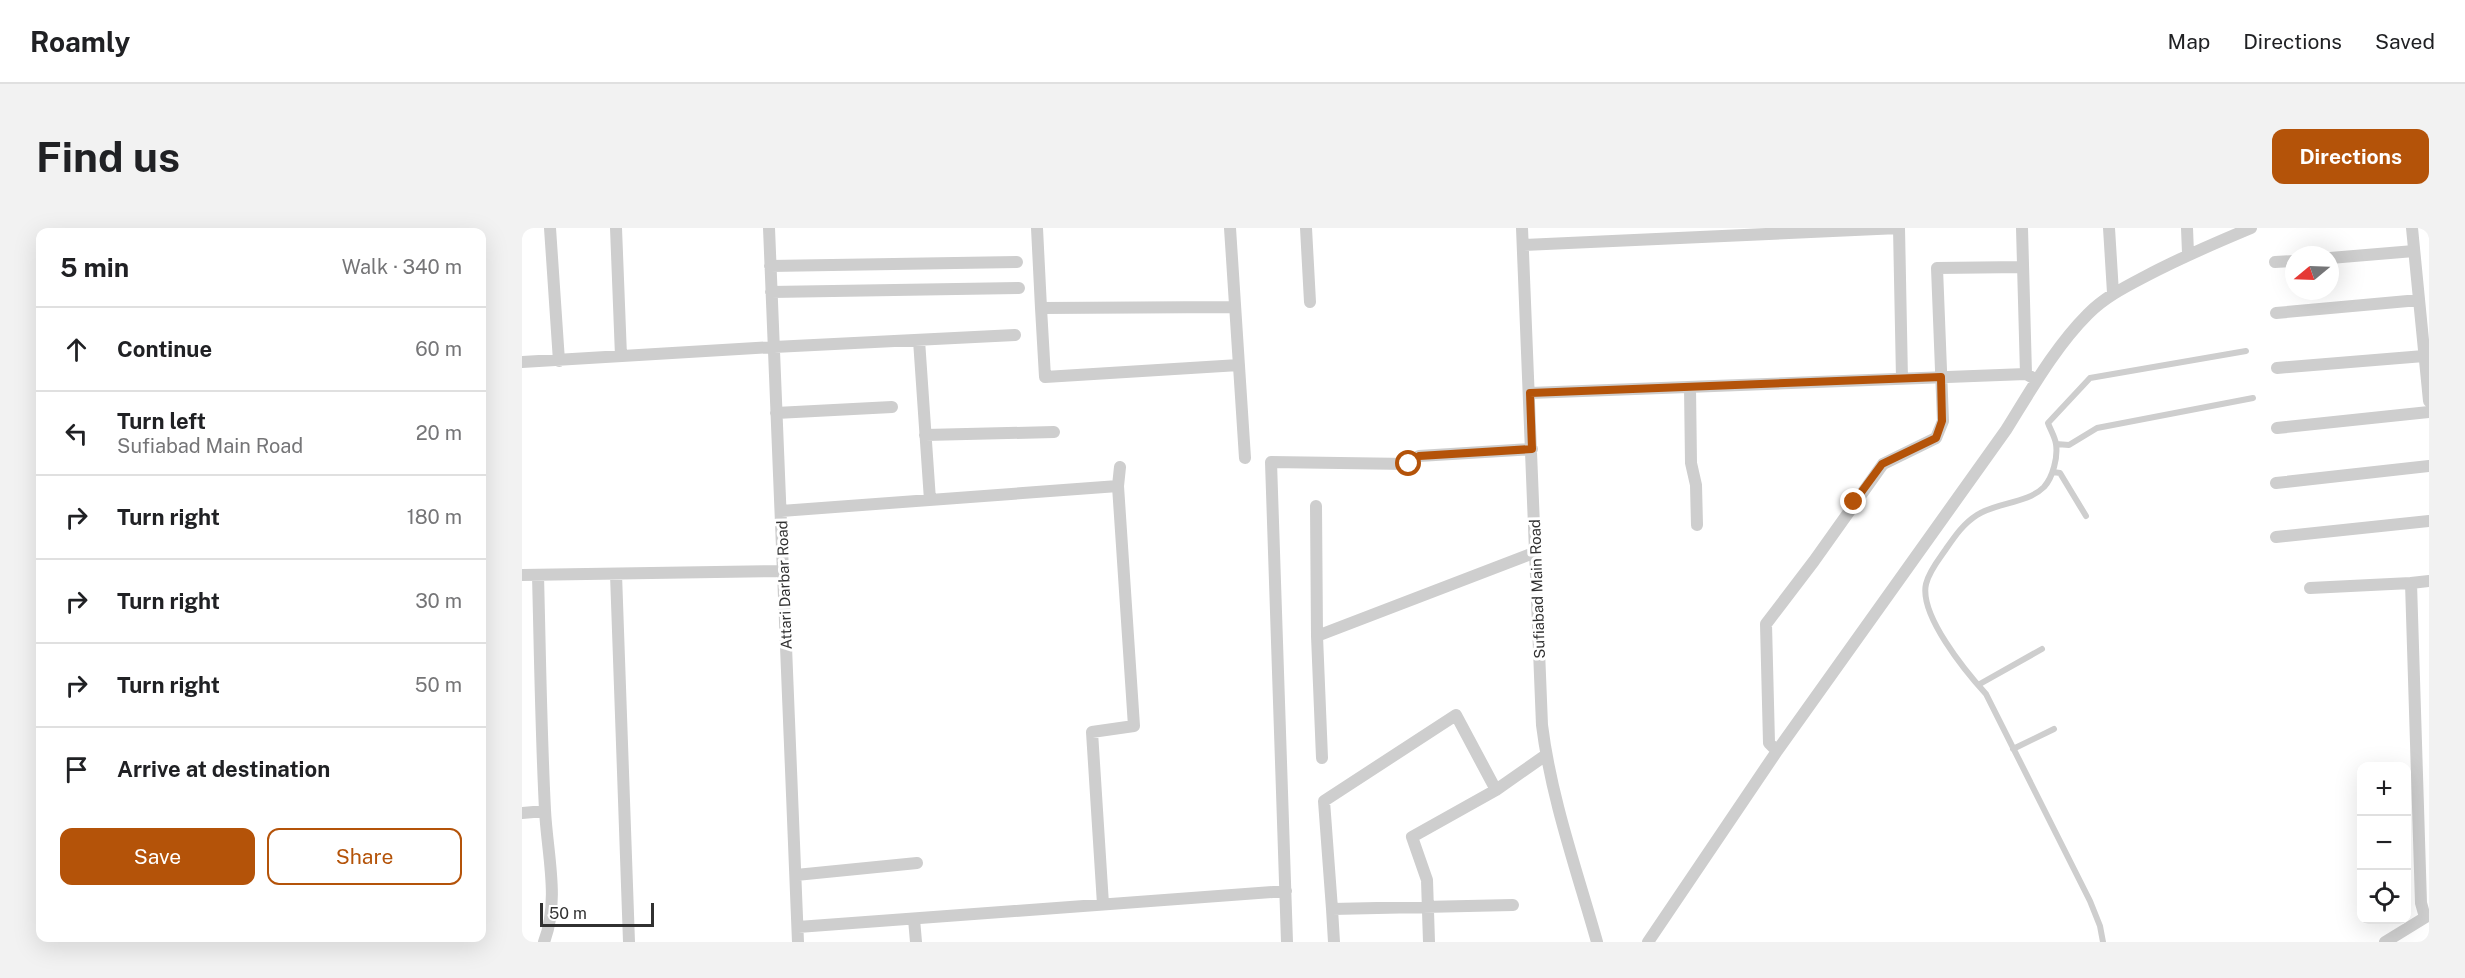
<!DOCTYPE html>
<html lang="en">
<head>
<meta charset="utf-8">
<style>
  :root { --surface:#fff; --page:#f2f2f2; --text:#202124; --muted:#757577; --line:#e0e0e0; --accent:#b45309 }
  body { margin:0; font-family:"Public Sans",sans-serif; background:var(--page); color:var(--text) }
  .controls { position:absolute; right:18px; bottom:18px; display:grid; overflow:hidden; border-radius:12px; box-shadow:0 6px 24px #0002 }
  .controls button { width:54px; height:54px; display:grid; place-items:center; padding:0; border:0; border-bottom:2px solid var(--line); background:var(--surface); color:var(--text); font:30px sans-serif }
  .compass { position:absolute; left:1763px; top:18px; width:54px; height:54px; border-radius:50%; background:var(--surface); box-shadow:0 6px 24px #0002; rotate:251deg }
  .scale { position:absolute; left:18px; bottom:15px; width:114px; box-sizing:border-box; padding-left:6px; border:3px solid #313131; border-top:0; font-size:16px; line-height:21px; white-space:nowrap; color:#313131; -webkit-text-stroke:4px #fff; paint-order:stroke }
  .stop { position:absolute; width:18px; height:18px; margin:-14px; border:4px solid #b45309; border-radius:50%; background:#fff }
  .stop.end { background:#b45309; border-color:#fff; box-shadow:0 2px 6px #0008 }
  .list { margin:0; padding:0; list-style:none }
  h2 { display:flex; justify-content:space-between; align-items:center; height:78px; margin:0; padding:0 24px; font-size:26px }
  h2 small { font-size:20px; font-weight:400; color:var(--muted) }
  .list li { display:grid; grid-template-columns:39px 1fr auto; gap:18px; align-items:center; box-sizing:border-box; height:84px; padding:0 24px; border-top:2px solid var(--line) }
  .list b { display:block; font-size:22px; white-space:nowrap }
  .list p { margin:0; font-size:20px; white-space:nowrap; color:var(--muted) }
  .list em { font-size:20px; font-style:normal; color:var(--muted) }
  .actions { display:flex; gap:12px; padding:18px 24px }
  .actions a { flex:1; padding:14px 0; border:2px solid var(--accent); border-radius:12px; text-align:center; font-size:21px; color:var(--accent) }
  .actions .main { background:var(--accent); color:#fff }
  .icon { flex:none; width:33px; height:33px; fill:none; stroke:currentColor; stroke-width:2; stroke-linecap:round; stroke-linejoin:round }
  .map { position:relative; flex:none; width:1907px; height:714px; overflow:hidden; border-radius:12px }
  header { display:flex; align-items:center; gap:36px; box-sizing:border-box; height:84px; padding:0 30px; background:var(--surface); border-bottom:2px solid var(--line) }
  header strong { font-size:28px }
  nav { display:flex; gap:33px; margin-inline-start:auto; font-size:21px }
  .intro { display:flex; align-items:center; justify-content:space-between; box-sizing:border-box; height:144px; padding:0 36px }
  h1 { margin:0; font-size:42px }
  .button { padding:15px 27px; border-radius:12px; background:var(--accent); color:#fff; font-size:21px; font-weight:700 }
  main { display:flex; gap:36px; padding:0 36px }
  aside { flex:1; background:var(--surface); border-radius:12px; box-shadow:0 6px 24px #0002 }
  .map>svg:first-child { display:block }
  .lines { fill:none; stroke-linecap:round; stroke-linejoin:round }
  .service { stroke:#cecece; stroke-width:6 }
  .minor { stroke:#cecece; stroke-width:12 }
  .route { stroke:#b45309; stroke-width:8 }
  .labels { text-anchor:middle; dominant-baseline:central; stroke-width:6; stroke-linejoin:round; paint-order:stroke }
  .street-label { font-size:15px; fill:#313131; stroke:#fff }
</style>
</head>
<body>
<header>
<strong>Roamly</strong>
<nav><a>Map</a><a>Directions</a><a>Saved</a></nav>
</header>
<div class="intro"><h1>Find us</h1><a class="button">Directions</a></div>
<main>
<aside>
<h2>5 min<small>Walk · 340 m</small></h2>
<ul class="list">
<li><svg class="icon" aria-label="ahead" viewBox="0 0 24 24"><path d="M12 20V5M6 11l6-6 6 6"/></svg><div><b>Continue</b></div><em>60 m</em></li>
<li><svg class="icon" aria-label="left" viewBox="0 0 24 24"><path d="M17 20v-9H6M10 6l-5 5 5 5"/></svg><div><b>Turn left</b><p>Sufiabad Main Road</p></div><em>20 m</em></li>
<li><svg class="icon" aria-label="right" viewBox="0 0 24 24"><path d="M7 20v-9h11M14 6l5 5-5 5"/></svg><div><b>Turn right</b></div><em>180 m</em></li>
<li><svg class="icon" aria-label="right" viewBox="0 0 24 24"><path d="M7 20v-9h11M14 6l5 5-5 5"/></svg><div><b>Turn right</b></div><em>30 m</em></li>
<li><svg class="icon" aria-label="right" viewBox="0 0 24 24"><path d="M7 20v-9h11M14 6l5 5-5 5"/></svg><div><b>Turn right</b></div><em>50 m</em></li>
<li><svg class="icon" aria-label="arrive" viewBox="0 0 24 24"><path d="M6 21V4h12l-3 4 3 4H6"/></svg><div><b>Arrive at destination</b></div></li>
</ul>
<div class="actions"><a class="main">Save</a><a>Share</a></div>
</aside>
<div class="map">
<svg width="1907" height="714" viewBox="0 0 1907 714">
  <rect width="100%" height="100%" fill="#fff"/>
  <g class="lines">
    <path class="service" d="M1534,216l13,1 28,-17 156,-30
      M1531,244l7,1 26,43
      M1456,457l64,-36
      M1491,521l41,-20
      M1581,714l-3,-16 -10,-25 -104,-207c-20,-22 -67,-79 -60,-110 3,-13 13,-25 20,-35 9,-13 17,-25 31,-34 20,-13 50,-11 67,-28 9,-10 14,-30 12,-43 -1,-7 -6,-15 -8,-21l42,-45 156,-27"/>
    <path class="minor" d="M28,0l9,133
      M94,0l5,128
      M247,0l29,714
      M515,0l4,80 194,-1
      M708,0l15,230
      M784,0l4,74
      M1000,0l20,497c9,73 35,146 55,217
      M1377,0l3,151
      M1500,0l4,146
      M1587,0l4,65
      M1665,0l1,25
      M1890,0l17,173
      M1001,17l376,-17
      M1808,30l84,-7
      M1753,34l19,-1
      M248,38l247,-4
      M249,64l248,-4
      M519,80l4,69 194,-12
      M1754,85l143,-13
      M397,112l11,160
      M0,134l252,-15 241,-12
      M1755,140l147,-12
      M1168,159l1,76 5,22 1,40
      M1008,165l496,-19 11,6
      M254,185l116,-6
      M1755,200l152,-16
      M403,207l129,-3
      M1754,255l153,-17
      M794,278l1,130
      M259,283l337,-25 2,-19
      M1754,309l153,-16
      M94,346l13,368
      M0,347l261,-4
      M16,347c2,78 3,157 7,235 2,43 15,90 -1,132
      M1788,360l101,-5
      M1255,523l-8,-8 -3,-119 48,-63 69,-97 53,-26 7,-17 -6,-153 86,-1
      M800,530l-5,-122 219,-84
      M974,562l-40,-75 -132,86 8,108 181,-4
      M0,585l23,-2
      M274,647l121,-12
      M581,676l-11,-172 42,-6 -16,-240
      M810,681l2,33
      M1903,689l-4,-14 -10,-320 18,-2
      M392,691l2,23
      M276,699l488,-36
      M765,714l-16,-480 138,2 10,-8 113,-7
      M907,714l-2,-62 -15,-43 84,-47 50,-35
      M1126,714l129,-191 229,-321c25,-40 49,-83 82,-116 17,-17 37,-27 58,-38 34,-18 69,-33 105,-48
      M1863,714l44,-27"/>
  </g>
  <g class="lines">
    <path class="route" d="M887,236l10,-8 113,-7 -2,-56 411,-16 1,44 -6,17 -54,26 -28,38"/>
  </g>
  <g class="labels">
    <g class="street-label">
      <text transform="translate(262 357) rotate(-92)">Attari Darbar Road</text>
      <text transform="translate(1015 361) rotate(-92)">Sufiabad Main Road</text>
    </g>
  </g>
</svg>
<div class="controls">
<button>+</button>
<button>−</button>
<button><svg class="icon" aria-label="locate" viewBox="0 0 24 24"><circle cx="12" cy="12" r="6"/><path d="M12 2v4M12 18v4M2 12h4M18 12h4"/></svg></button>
</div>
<svg class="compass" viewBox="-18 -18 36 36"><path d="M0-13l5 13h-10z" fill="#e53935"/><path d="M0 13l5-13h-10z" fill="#757577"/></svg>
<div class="scale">50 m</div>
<div class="stop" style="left:887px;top:236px"></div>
<div class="stop end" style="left:1332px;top:274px"></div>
</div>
</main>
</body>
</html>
